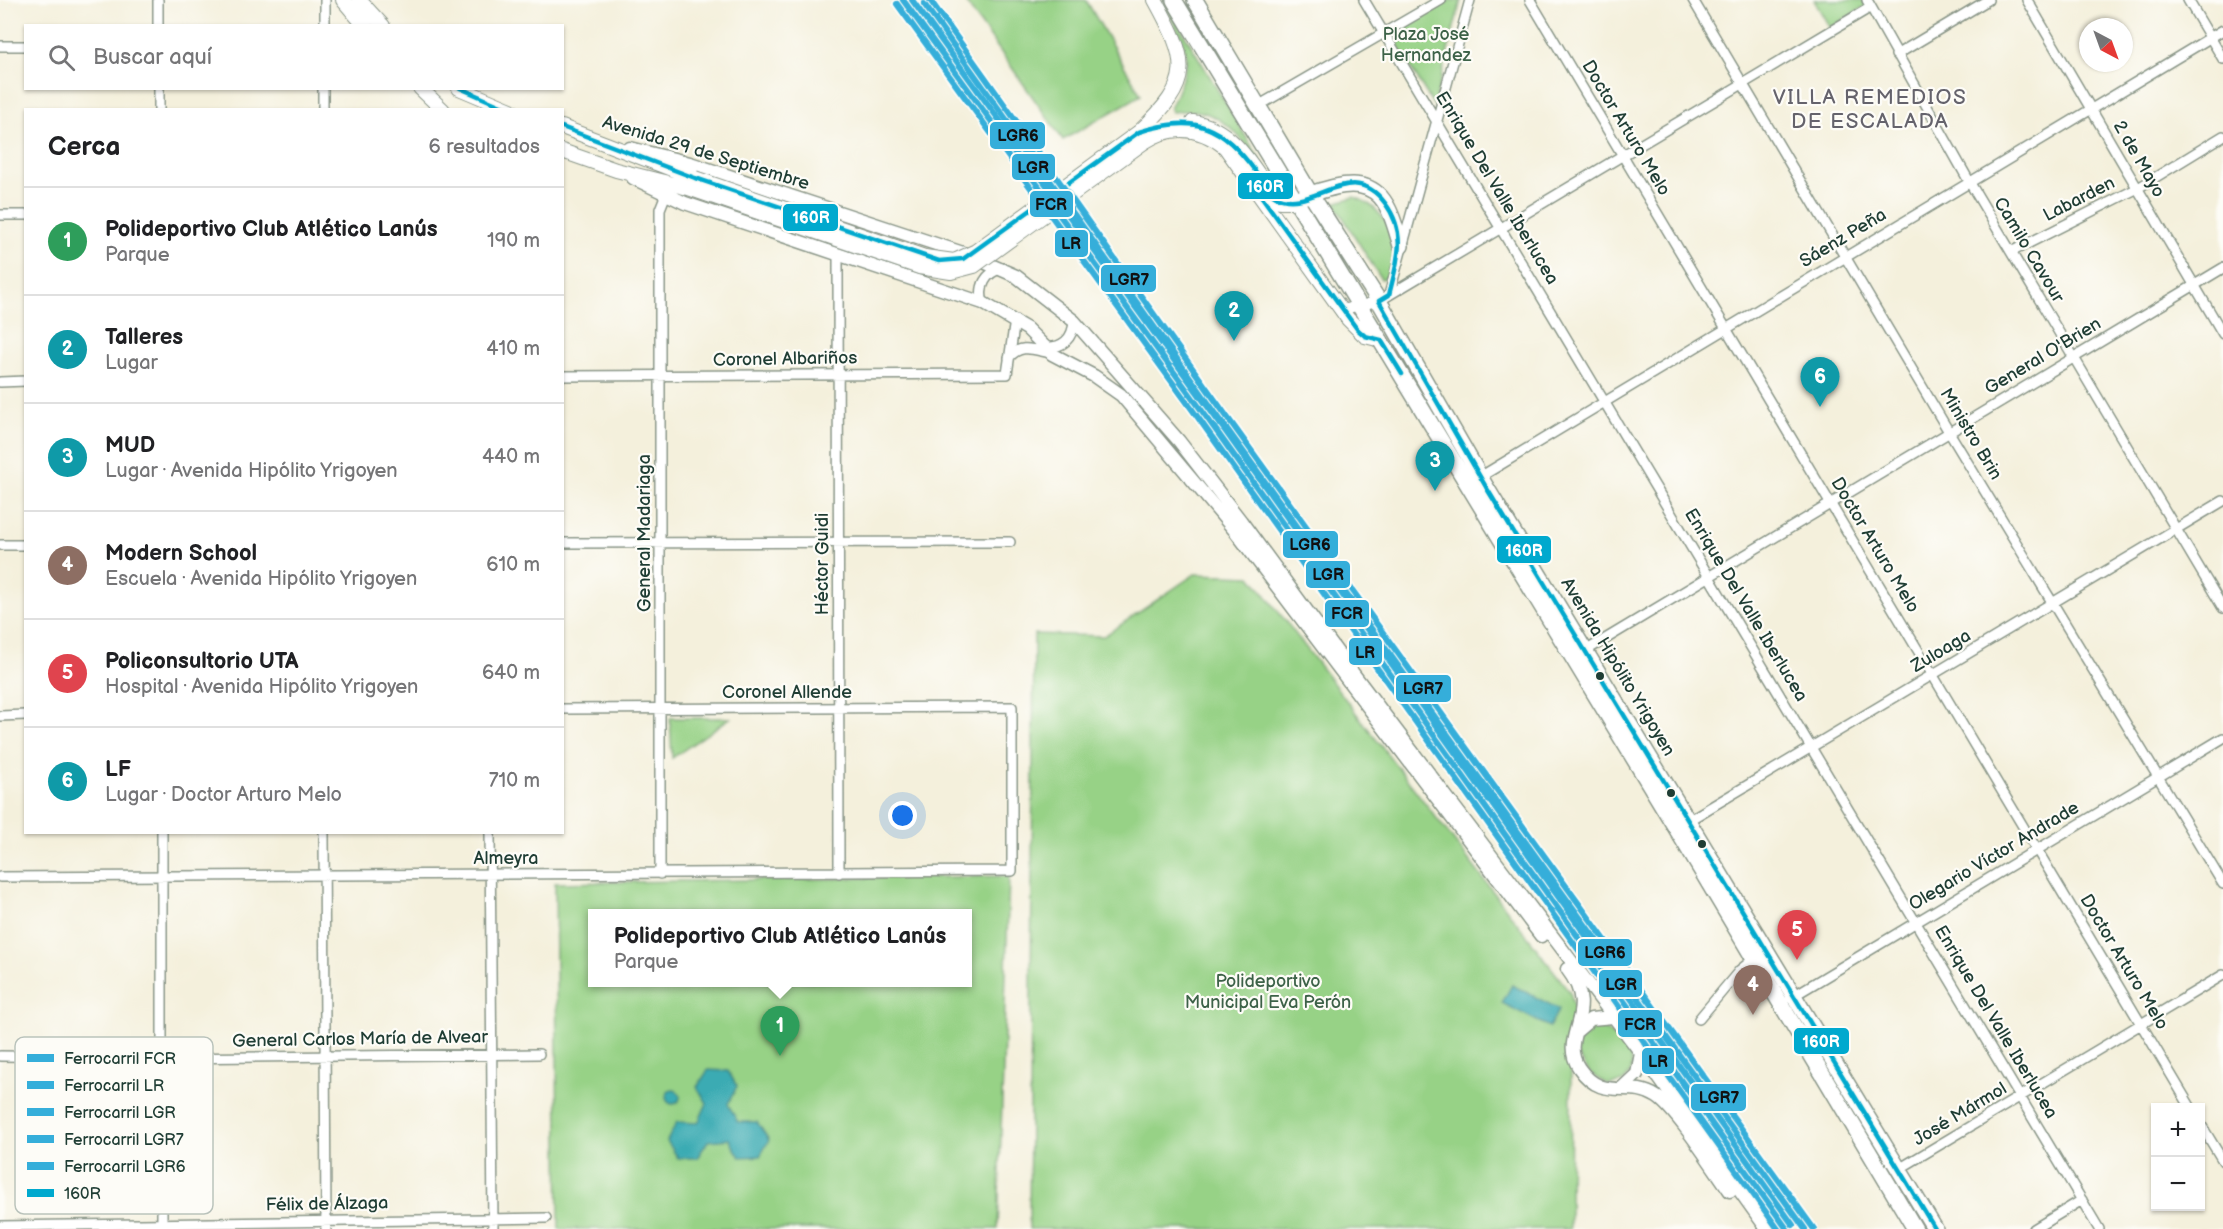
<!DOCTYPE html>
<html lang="es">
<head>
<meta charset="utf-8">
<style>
  :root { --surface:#fff; --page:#f6f6f6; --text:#202124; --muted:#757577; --line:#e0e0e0; --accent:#2563eb }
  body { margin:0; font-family:"Balsamiq Sans",sans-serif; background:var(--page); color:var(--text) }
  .controls { position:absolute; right:18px; bottom:18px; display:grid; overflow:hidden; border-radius:0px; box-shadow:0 2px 4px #0004 }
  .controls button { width:54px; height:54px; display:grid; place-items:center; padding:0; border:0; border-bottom:2px solid var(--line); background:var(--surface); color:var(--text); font:30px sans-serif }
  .compass { position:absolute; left:2079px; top:18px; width:54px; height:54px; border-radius:50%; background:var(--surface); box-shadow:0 2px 4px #0004; rotate:139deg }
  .you { position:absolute; left:903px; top:816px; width:21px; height:21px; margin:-15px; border:4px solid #fff; border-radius:50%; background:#1a73e8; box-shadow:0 0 0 9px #1a73e833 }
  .badge { display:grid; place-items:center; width:39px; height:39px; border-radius:50%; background:var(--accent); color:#fff; font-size:20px; font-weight:700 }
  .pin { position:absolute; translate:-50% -50px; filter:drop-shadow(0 2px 3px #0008) }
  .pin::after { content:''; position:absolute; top:32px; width:21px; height:18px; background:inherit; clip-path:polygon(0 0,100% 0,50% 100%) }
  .popup { position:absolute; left:588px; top:909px; width:384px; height:78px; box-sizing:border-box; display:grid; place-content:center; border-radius:0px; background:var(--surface); filter:drop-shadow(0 2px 4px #0005); font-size:20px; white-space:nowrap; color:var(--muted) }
  .popup b { font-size:22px; color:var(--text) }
  .popup::after { content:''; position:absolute; left:50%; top:100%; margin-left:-12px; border:12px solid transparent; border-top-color:var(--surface) }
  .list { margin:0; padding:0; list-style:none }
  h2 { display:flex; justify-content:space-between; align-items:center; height:78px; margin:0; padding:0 24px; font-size:26px }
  h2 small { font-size:20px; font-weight:400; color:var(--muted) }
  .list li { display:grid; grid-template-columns:39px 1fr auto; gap:18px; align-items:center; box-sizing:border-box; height:108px; padding:0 24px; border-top:2px solid var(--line) }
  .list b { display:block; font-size:22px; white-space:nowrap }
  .list p { margin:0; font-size:20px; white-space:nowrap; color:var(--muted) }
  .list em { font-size:20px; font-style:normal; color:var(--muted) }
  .icon { flex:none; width:33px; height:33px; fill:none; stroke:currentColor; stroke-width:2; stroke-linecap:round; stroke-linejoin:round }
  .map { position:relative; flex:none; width:2223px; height:1229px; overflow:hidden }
  .search { position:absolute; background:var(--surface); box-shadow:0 2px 4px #0004; left:24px; top:24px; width:540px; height:66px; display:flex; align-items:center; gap:15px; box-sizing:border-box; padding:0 21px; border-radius:0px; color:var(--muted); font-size:22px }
  .panel { position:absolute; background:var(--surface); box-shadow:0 2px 4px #0004; left:24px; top:108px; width:540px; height:726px; border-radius:0px }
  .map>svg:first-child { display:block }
  .green { fill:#97d286; stroke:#5b885d; stroke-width:1.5; fill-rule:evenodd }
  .water { fill:#3aabb3; stroke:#2c7474; stroke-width:1.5 }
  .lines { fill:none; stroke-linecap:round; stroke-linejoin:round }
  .minor-casing { stroke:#8a9688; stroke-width:12 }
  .tertiary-casing { stroke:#8a9688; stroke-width:15 }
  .secondary-casing { stroke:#8a9688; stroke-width:16 }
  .primary-casing { stroke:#8a9688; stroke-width:18 }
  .minor { stroke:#fff; stroke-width:9 }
  .tertiary { stroke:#fff; stroke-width:12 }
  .secondary { stroke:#fff; stroke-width:14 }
  .primary { stroke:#fff; stroke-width:15 }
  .secondary-bridge-casing { stroke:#8a9688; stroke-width:16; stroke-linecap:butt }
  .secondary-bridge { stroke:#fff; stroke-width:14 }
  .bus-1-casing { stroke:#fdfcf7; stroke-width:9 }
  .bus-1 { stroke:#00a9ce; stroke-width:4.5 }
  .rail-1-casing { stroke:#fdfcf7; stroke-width:10 }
  .rail-2-casing { stroke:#fdfcf7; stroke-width:10 }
  .rail-3-casing { stroke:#fdfcf7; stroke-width:10 }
  .rail-4-casing { stroke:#fdfcf7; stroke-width:10 }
  .rail-5-casing { stroke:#fdfcf7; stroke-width:10 }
  .rail-1 { stroke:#35aeda; stroke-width:6 }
  .rail-2 { stroke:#35aeda; stroke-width:6 }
  .rail-3 { stroke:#35aeda; stroke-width:6 }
  .rail-4 { stroke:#35aeda; stroke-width:6 }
  .rail-5 { stroke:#35aeda; stroke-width:6 }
  .bus-dot { fill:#1f3d34; stroke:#fdfcf7; stroke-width:2 }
  .labels { text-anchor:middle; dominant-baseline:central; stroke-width:4.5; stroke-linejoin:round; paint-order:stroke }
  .park-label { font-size:18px; fill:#3d6248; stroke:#fdfcf7 }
  .street-label { font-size:18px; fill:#1f3d34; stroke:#fdfcf7 }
  .quarter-label { font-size:21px; letter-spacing:1.5px; fill:#65636c; stroke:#fdfcf7 }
  .key { fill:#fdfcf7; stroke:#bac3bc; stroke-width:1.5 }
  .key-label { font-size:16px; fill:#1f3d34 }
  .line-badge { stroke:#fdfcf7; stroke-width:2 }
  .badge-label { font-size:16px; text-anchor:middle; font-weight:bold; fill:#fff }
  .pale-badge-label { font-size:16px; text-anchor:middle; font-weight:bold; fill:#111 }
</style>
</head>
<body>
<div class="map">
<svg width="2223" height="1229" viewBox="0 0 2223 1229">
  <rect width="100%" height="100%" fill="#fdfcf7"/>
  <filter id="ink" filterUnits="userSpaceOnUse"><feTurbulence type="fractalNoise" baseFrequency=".0167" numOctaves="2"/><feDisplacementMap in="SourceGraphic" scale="12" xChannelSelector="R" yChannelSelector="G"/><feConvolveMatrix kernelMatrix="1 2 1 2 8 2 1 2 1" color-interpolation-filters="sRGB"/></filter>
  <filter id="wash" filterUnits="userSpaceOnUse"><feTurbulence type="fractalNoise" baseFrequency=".008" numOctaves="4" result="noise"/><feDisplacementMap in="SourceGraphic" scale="24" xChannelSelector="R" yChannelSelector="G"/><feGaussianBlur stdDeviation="1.35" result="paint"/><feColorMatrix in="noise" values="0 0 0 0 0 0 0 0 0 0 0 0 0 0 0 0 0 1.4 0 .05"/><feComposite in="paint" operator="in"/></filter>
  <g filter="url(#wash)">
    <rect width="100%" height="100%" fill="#f4f0dc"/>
    <path class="green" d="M964,0h122l55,95 -78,45z
      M1163,0h1l112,187c-19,-27 -43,-71 -80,-76 -7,-1 -16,0 -24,1l-2,-3c27,-61 17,-53 -7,-109z
      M1450,0h11l-27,106 -43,-71z
      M1814,0h49l3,6 -36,22z
      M1354,197c21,6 41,29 40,53 0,9 -6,20 -8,28l-5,1 -47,-76z
      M1195,574l56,2 319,416 4,15 -9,42 6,22 -1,158h-541l5,-595 70,2z
      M670,718h60l-58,40z
      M1009,876l-11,353h-439l-4,-346zM592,914h376v68h-376z
      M1601,1028c20,9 44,35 22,54l-15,3 -19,-13 -12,-18 2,-13 8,-11z"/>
    <path class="water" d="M1512,985l47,24 -10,18 -47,-24z
      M708,1070l20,1 9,15 -9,18 10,18h19l12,18 -9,16 -20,1 -11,-18 -21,2 -11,17h-19l-11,-17 10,-19 21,1 9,-20 -10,-16z
      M666 1097a7 7 0 1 1 14 0a7 7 0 1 1-14 0Z"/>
  </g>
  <g filter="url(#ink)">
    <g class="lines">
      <g class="minor-casing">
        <path id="minor" d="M158,0v26
          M1364,0l735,1229
          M1530,0l661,1108
          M1693,0l256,432 274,452
          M1867,0l103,183 253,425
          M2027,0l196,334
          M2188,0l35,59
          M325,26v-26
          M0,46h26
          M1896,55l92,-55
          M159,88v22
          M1258,106l183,-106
          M323,110v-22
          M0,215h26
          M2011,252l127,-64 85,-52
          M838,254l1,619
          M1389,295l81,-295
          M983,303c-5,-17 3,-30 19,-35
          M1341,310l38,-9 492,-294
          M1044,347c18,2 29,-8 30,-26
          M1009,358c11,-15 25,-8 41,-5
          M562,376l445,-2 8,-54
          M0,382l26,-1
          M1480,477l743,-447
          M562,543l448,-1
          M0,545h26
          M1582,653l641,-385
          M0,716l26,-1
          M1686,822l537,-321
          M324,832l2,397
          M490,832l3,397
          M660,874v-665l6,-15
          M0,877l1012,-6v-164l-450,2
          M1790,998l433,-260
          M1699,1019l41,-49 15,-12
          M0,1056l161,2 378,-4
          M2200,1123l23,38
          M1899,1169l324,-194
          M0,1226l546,-8
          M162,1229v-397
          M2034,1229l48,-29"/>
      </g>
      <g class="tertiary-casing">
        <path id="tertiary" d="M630,148l60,15 273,90 53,23 58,45 105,120 62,80 99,135 301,397 126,176
          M633,178l52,25 298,100 44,26 25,25 42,22 27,19 114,136 306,405
          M1567,969c35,45 -10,66 12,99 25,36 49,10 78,29 20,13 57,72 73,94
          M1577,1031l14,-12 22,-2
          M1621,1089l16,-15 4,-21"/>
      </g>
      <g class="secondary-casing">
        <path id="secondary" d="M343,0l22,26
          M359,0l24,26
          M420,88l23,22
          M459,88l52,22
          M1193,122c40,6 59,44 80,74l7,5h15
          M562,127l133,51
          M1139,132c55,-51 50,-70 16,-132
          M1144,142c28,-18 55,-16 81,5l123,172 17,17 16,4
          M562,151l54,19 72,18"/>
      </g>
      <g class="primary-casing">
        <path id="primary" d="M1174,0l502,828 239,401
          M1195,0l115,193 69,108 107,186 449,742
          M1303,197c10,-5 21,-7 32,-10 48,-11 55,22 66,59"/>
      </g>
      <use href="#minor" class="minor"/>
      <use href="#tertiary" class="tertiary"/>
      <use href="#secondary" class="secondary"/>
      <use href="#primary" class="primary"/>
      <g class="secondary-bridge-casing">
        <path id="secondary-bridge" d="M695,178l230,79 29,4 22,-10 163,-119
          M688,188l231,79 32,5 23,-6 170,-124"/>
      </g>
      <use href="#secondary-bridge" class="secondary-bridge"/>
      <g class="bus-1-casing">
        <path id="bus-1" d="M460,88l50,22
          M562,127l133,51 244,83 24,-2 176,-127c57,-18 82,-7 117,40 5,7 12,21 20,25 37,17 74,-41 109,6 23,31 12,59 4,92l-10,6 107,186 449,742
          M1254,186l103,143 8,7 16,4 21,34"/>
      </g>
      <use href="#bus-1" class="bus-1"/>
      <g class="rail-1-casing">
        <path id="rail-1" d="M903,0l297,408 587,821"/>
      </g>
      <g class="rail-2-casing">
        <path id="rail-2" d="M897,4l297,408 584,817"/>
      </g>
      <g class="rail-3-casing">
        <path id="rail-3" d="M912,0l294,404 587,821"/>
      </g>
      <g class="rail-4-casing">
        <path id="rail-4" d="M930,0l300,421 584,808"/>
      </g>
      <g class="rail-5-casing">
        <path id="rail-5" d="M924,4l300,421 581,804"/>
      </g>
      <use href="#rail-1" class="rail-1"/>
      <use href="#rail-2" class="rail-2"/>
      <use href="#rail-3" class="rail-3"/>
      <use href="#rail-4" class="rail-4"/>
      <use href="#rail-5" class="rail-5"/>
    </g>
  </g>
  <g class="bus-dot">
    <circle cx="1600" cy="676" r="5"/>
    <circle cx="1671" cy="793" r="5"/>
    <circle cx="1702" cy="844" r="5"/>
  </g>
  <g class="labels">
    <g class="park-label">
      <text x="1426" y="34">Plaza José<tspan x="1426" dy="21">Hernandez</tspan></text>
      <text x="1268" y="981">Polideportivo<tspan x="1268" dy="21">Municipal Eva Perón</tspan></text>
    </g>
    <g class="street-label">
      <text transform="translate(1626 128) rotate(59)">Doctor Arturo Melo</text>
      <text transform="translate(706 153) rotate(17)">Avenida 29 de Septiembre</text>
      <text transform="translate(2139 159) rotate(60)">2 de Mayo</text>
      <text transform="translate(1497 188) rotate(59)">Enrique Del Valle Iberlucea</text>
      <text transform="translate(2079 199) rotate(-27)">Labarden</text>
      <text transform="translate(1843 238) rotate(-31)">Sáenz Peña</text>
      <text transform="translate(2029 250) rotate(59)">Camilo Cavour</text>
      <text transform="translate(2043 356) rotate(-31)">General O'Brien</text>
      <text transform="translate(785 359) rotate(-1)">Coronel Albariños</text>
      <text transform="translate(1971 434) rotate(59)">Ministro Brin</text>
      <text transform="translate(644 533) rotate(-90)">General Madariaga</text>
      <text transform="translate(1875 545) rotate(59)">Doctor Arturo Melo</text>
      <text transform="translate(822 564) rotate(-90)">Héctor Guidi</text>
      <text transform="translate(1746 605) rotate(59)">Enrique Del Valle Iberlucea</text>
      <text transform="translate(1941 651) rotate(-31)">Zuloaga</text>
      <text transform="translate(1618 667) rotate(59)">Avenida Hipólito Yrigoyen</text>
      <text x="787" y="692">Coronel Allende</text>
      <text transform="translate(1994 856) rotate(-31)">Olegario Víctor Andrade</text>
      <text x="506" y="858">Almeyra</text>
      <text transform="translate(2124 962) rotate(59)">Doctor Arturo Melo</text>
      <text transform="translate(1996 1022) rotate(59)">Enrique Del Valle Iberlucea</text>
      <text transform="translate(360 1039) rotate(-1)">General Carlos María de Alvear</text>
      <text transform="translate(1960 1114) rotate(-31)">José Mármol</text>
      <text transform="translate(327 1204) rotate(-1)">Félix de Álzaga</text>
    </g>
    <g class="quarter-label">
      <text x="1870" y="97">VILLA REMEDIOS<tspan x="1870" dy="24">DE ESCALADA</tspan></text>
    </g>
  </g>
  <rect x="15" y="1037" width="198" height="177" rx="9" class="key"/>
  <rect x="27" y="1054" width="27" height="8" fill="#35aeda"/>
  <rect x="27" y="1081" width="27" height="8" fill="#35aeda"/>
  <rect x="27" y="1108" width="27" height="8" fill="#35aeda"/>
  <rect x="27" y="1135" width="27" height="8" fill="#35aeda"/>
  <rect x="27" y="1162" width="27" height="8" fill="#35aeda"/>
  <rect x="27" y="1189" width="27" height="8" fill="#00a9ce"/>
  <g class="key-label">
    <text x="64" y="1064">Ferrocarril FCR</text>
    <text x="64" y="1091">Ferrocarril LR</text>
    <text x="64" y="1118">Ferrocarril LGR</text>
    <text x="64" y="1145">Ferrocarril LGR7</text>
    <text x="64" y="1172">Ferrocarril LGR6</text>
    <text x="64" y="1199">160R</text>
  </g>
  <g class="line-badge">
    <rect x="989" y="121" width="57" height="29" rx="6" fill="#35aeda"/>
    <rect x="1011" y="153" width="45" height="28" rx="6" fill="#35aeda"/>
    <rect x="1237" y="172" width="57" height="28" rx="6" fill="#00a9ce"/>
    <rect x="1029" y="190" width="45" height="28" rx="6" fill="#35aeda"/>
    <rect x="782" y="203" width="57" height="29" rx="6" fill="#00a9ce"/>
    <rect x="1054" y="229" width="35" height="29" rx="6" fill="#35aeda"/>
    <rect x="1100" y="264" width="57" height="29" rx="6" fill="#35aeda"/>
    <rect x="1282" y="530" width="57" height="29" rx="6" fill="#35aeda"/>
    <rect x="1496" y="535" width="56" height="29" rx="6" fill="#00a9ce"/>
    <rect x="1305" y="560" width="46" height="29" rx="6" fill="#35aeda"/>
    <rect x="1324" y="599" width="46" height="29" rx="6" fill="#35aeda"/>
    <rect x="1348" y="637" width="35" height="29" rx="6" fill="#35aeda"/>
    <rect x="1395" y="674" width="57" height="29" rx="6" fill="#35aeda"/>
    <rect x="1577" y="938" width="56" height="29" rx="6" fill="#35aeda"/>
    <rect x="1598" y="969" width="45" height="29" rx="6" fill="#35aeda"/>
    <rect x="1617" y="1009" width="46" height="29" rx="6" fill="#35aeda"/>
    <rect x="1793" y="1027" width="57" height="28" rx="6" fill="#00a9ce"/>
    <rect x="1641" y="1047" width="34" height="28" rx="6" fill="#35aeda"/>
    <rect x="1690" y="1083" width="57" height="29" rx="6" fill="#35aeda"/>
  </g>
  <g class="badge-label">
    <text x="1265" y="192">160R</text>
    <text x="811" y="223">160R</text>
    <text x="1524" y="556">160R</text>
    <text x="1821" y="1047">160R</text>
  </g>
  <g class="pale-badge-label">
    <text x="1018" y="141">LGR6</text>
    <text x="1033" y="173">LGR</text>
    <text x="1051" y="210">FCR</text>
    <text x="1071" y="249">LR</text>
    <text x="1129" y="285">LGR7</text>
    <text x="1310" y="550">LGR6</text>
    <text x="1328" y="580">LGR</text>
    <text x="1347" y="619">FCR</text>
    <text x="1365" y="658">LR</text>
    <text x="1423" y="694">LGR7</text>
    <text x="1605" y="958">LGR6</text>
    <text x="1621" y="990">LGR</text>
    <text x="1640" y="1030">FCR</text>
    <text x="1658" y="1067">LR</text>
    <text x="1719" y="1103">LGR7</text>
  </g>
</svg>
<div class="controls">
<button>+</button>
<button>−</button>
</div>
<svg class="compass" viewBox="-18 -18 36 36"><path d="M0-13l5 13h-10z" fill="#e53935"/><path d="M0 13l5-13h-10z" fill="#757577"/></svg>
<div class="you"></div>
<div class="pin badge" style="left:780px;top:1056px;background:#2e9e5b">1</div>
<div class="popup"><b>Polideportivo Club Atlético Lanús</b>Parque</div>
<div class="pin badge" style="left:1234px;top:341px;background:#0f9aa8">2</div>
<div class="pin badge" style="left:1435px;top:491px;background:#0f9aa8">3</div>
<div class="pin badge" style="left:1753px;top:1015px;background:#8d6e63">4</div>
<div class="pin badge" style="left:1797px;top:960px;background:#e0444e">5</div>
<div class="pin badge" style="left:1820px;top:407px;background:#0f9aa8">6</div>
<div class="search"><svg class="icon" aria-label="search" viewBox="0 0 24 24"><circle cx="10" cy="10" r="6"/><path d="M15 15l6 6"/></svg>Buscar aquí</div>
<section class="panel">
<h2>Cerca<small>6 resultados</small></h2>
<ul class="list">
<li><span class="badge" style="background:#2e9e5b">1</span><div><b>Polideportivo Club Atlético Lanús</b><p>Parque</p></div><em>190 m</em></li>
<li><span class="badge" style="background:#0f9aa8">2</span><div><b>Talleres</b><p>Lugar</p></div><em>410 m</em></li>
<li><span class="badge" style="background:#0f9aa8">3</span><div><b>MUD</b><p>Lugar · Avenida Hipólito Yrigoyen</p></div><em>440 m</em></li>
<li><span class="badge" style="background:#8d6e63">4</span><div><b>Modern School</b><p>Escuela · Avenida Hipólito Yrigoyen</p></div><em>610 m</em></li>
<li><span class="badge" style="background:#e0444e">5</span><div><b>Policonsultorio UTA</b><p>Hospital · Avenida Hipólito Yrigoyen</p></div><em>640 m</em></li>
<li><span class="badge" style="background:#0f9aa8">6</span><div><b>LF</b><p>Lugar · Doctor Arturo Melo</p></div><em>710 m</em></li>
</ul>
</section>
</div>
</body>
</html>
